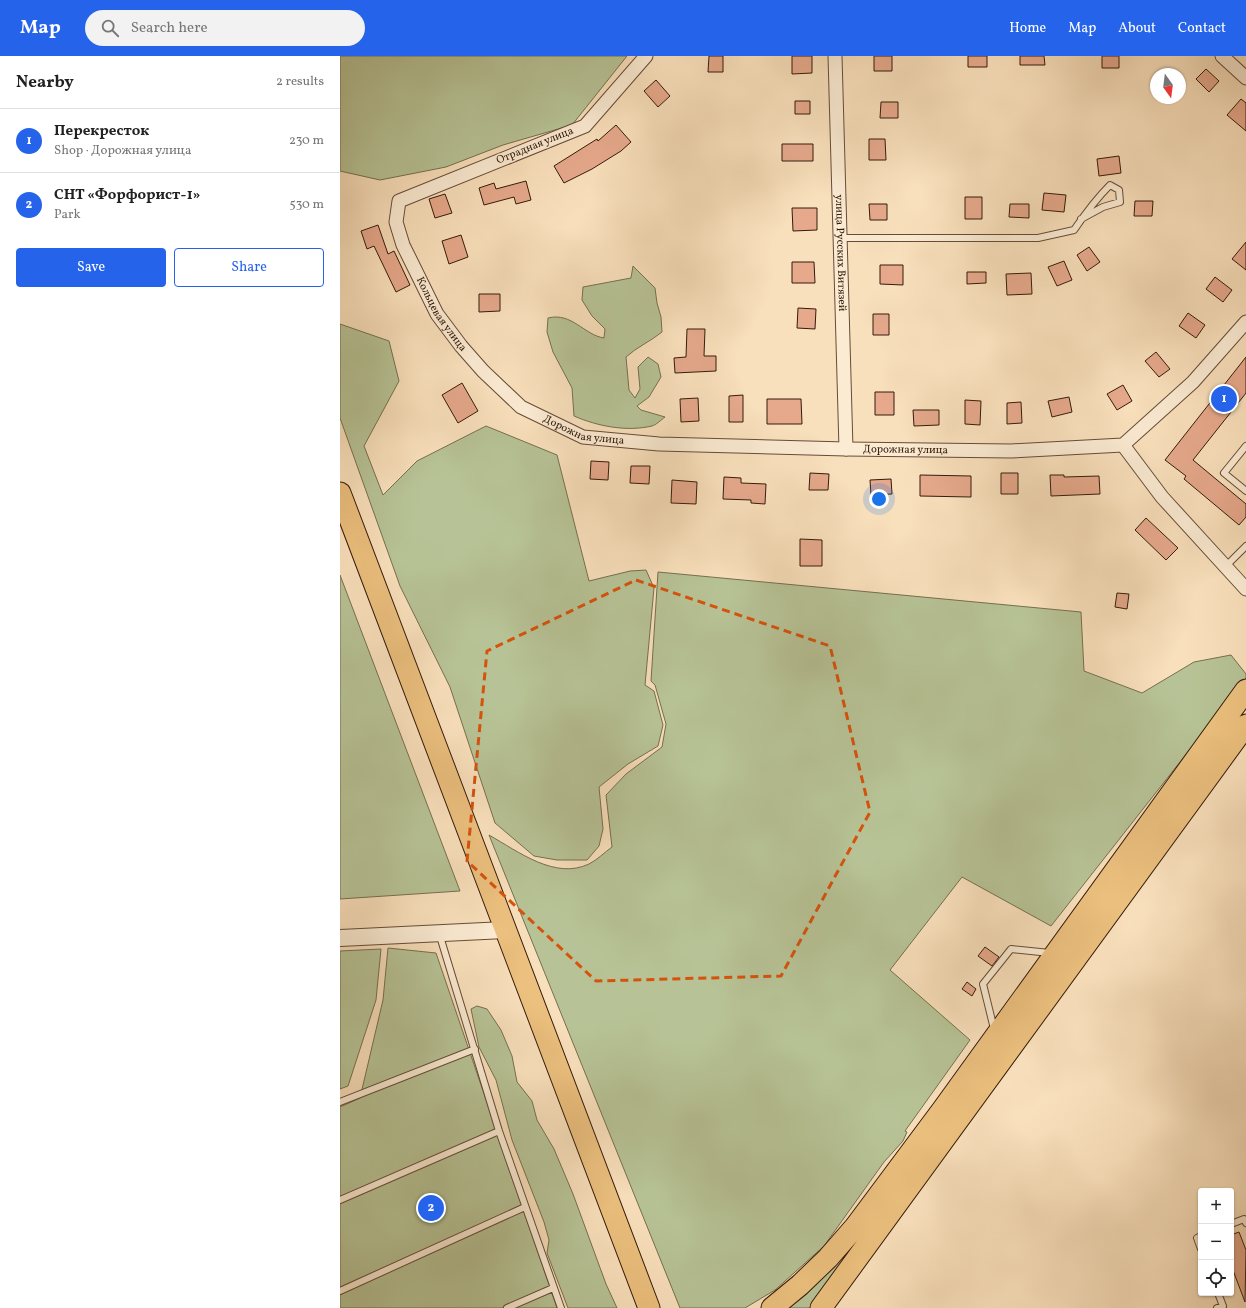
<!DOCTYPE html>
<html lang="en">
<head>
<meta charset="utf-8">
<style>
  :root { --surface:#fff; --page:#f2f2f2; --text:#222; --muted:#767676; --line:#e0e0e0; --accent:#2563eb }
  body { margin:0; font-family:Vollkorn,serif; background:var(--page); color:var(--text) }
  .controls { position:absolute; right:12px; bottom:12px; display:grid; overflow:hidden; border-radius:4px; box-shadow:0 1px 3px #0004 }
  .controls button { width:36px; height:36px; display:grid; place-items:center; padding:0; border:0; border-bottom:1px solid var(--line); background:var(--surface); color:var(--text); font:20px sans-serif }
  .compass { position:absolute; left:810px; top:12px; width:36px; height:36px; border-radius:50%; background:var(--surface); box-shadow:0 1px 3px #0004; rotate:166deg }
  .you { position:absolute; left:539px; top:443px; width:14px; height:14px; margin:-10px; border:3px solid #fff; border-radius:50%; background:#1a73e8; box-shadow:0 0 0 6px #1a73e833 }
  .badge { display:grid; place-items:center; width:26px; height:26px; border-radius:50%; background:var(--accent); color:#fff; font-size:13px; font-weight:700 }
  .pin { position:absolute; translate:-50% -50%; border:2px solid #fff; box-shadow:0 1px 4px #0006 }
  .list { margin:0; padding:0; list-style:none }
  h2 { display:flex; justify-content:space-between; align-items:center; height:52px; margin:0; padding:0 16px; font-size:17px }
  h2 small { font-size:13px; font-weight:400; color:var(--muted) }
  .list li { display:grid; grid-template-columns:26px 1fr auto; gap:12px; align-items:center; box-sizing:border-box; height:64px; padding:0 16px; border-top:1px solid var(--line) }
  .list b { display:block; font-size:15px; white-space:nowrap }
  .list p { margin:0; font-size:13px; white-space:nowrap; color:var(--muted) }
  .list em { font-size:13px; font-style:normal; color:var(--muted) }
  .actions { display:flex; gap:8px; padding:12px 16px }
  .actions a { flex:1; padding:9px 0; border:1px solid var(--accent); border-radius:4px; text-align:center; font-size:14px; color:var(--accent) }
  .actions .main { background:var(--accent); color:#fff }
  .icon { flex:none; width:22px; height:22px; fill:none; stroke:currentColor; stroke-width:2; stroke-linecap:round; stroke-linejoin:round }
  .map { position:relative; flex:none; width:906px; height:1252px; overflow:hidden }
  header { display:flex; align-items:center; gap:24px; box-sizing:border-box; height:56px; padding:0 20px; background:var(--accent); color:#fff }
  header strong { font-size:19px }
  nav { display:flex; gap:22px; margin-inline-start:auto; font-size:14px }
  .search { width:280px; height:36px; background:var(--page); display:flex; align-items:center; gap:10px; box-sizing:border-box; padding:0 14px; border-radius:22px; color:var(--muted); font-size:15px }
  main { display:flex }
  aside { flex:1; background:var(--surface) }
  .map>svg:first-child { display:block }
  .green { fill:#b7c396; stroke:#766f50 }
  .building { fill:#e6a98c; stroke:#351b0b }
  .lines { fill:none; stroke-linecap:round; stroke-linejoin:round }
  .service-casing { stroke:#664c37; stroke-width:8 }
  .minor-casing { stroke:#664c37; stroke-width:15 }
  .tertiary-casing { stroke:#664c37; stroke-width:18 }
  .trunk-casing { stroke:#351b0b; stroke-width:23 }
  .service { stroke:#fbebd3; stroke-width:6 }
  .minor { stroke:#fbebd3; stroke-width:13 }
  .tertiary { stroke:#fbebd3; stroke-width:16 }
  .trunk { stroke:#ecc07e; stroke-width:21 }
  .marked { fill:none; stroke:#d6530c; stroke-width:3; stroke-dasharray:8 5; stroke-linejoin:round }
  .labels { text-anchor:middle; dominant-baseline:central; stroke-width:3; stroke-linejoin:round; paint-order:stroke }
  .street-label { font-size:11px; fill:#351b0b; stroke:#fbebd3 }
</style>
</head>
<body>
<header>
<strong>Map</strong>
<div class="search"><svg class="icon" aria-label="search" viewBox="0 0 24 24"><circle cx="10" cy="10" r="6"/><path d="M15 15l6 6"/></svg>Search here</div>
<nav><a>Home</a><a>Map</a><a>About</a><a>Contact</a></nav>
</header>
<main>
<aside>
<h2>Nearby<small>2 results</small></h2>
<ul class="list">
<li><span class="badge">1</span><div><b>Перекресток</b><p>Shop · Дорожная улица</p></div><em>230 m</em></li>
<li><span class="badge">2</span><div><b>СНТ «Форфорист-1»</b><p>Park</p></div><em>530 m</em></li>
</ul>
<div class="actions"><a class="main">Save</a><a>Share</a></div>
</aside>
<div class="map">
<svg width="906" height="1252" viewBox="0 0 906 1252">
  <rect width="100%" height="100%" fill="#f9e0bc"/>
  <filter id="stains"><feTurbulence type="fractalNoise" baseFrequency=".005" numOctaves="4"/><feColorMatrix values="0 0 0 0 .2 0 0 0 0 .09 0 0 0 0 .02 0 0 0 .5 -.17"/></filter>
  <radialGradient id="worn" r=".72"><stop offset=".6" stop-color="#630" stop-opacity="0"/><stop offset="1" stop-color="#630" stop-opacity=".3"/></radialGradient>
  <path class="green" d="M0,0h287l-55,69 -69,20 -57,22 -66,13 -40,-9z
    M293,210l22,22 2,15 4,14 1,15c-11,9 -25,15 -36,25l3,33 6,8 5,-9 -2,-22 10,-10 10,7 3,13 -12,20 -12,9 4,4 24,7c-4,3 -9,8 -13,9 -26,6 -55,0 -78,-10l-2,-28 -19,-36 -6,-20 1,-14c24,-6 36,17 56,20l1,-9 -13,-13 -10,-16 1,-13 48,-9z
    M0,268l49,17 10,40 -35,65 19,49 34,-34 69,-35 71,29 32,126 41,-10 16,-1 8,18 -9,97 9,6 9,34 -5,21 -30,18 -29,23 4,42 -4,17 -12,14h-30l-23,-4 -39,-33 -45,-136 -50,-101 -60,-168z
    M318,516l423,40 3,59 58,22 52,-31 37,-7 15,19v4l-195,248 -89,-49 -72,93 80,70 -65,91 2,1 -4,9 -19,21 -60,84 -49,44 -30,18h-65l-191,-473c30,17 66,45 100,29 8,-4 16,-12 23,-17l-6,-52 20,-21 36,-27 4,-23 -11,-39 -4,-4z
    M0,519l120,316 -120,8z
    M48,892l48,5 121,355h-217v-201l20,-9 23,-98z
    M41,893l-5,51 -28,86 -8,3v-138z
    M137,950l10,3 14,21 11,26 5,26 15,19 5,19 17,29 19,45 33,90 11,24h-49l-21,-55 2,-13 -5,-18 -32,-82 -16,-60 -17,-33 -8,-38z
    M573,1109l-101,143h-25c52,-38 88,-92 126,-143z"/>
  <path class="building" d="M369,0h14v16h-15z
    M452,0h20v17l-20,1z
    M534,0h18v15h-18z
    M628,0h19v11h-19z
    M680,0h24l1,9h-25z
    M762,0h17v12h-17z
    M866,13l13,12 -10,11 -13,-13z
    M316,24l14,16 -12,11 -14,-16z
    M901,43l5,4v28l-19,-16z
    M455,45h15v13h-15z
    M541,46h17v16h-18z
    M276,69l15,17 -10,9 -29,18 -28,14 -10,-17 43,-27 1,2z
    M529,83h16l1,21h-17z
    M442,88h31v17h-31z
    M779,100l2,17 -22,3 -2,-17z
    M186,125l5,19 -15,4 -2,-7 -30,8 -5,-17 15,-5 2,6z
    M704,137l22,2 -2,17 -22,-2z
    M105,138l7,19 -17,5 -6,-19z
    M625,141h17v22h-17z
    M795,145h18l-1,15h-18z
    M529,148h18v16h-17z
    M670,148h19v14l-20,-1z
    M452,152h25v22l-24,1z
    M38,169l10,29 6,-3 16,34 -14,7 -22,-46 -7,3 -6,-18z
    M121,179l7,22 -19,7 -7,-23z
    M906,186v28l-14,-11z
    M749,191l11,15 -13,9 -10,-16z
    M724,205l8,19 -15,6 -9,-19z
    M452,206h22l1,21h-23z
    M540,209h23v20l-23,-1z
    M627,216h19v11l-19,1z
    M691,217l1,21 -25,1 -1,-21z
    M875,221l17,13 -9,12 -17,-13z
    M139,238h21v17l-21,1z
    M458,252l18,1 -1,20 -18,-1z
    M848,257l17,12 -9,13 -17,-12z
    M533,258h16v21h-16z
    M347,273h18l-1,27h12v15l-41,2 -1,-15 12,-1z
    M816,296l14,17 -11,8 -14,-16z
    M906,301v36l-53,67 53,44v13l-7,8 -55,-46 2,-3 -21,-16z
    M122,327l16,28 -20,12 -16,-28z
    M783,329l9,16 -15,9 -10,-16z
    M535,336h19v23h-19z
    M403,339v27h-14v-26z
    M729,341l3,15 -20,5 -4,-16z
    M358,342l1,23 -18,1 -1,-23z
    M427,343h34l1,25h-35z
    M625,344l16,1 -1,24 -15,-1z
    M681,346l1,21 -15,1v-21z
    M573,354h26v15l-25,1z
    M251,405l18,1 -1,18 -18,-1z
    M291,410h19l-1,18 -19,-1z
    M470,417l19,1 -1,16h-19z
    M661,417h17v21h-17z
    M580,419l51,1v21l-51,-1z
    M710,419h14v2l35,-1 1,18 -49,2z
    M384,421l17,1v5l25,1 -1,20 -14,-1v-3l-28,-1z
    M551,423l1,15 -21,1 -1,-15z
    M332,424l25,2 -1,22 -25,-1z
    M806,462l32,30 -12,12 -31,-30z
    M460,483l22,1v26h-22z
    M777,537l12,1 -2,15 -12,-2z
    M645,891l14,10 -7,9 -14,-10z
    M627,926l9,7 -4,7 -10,-7z
    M899,1176l7,18 -1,52 -14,-37v-30z"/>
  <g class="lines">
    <g class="service-casing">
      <path id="service" d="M500,182h198l36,-8c11,-16 22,-31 36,-45l9,5 1,12 -17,5 -22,12
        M906,390l-22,27 22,18
        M885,511l21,-21
        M99,877l60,198 62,177
        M654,973l-11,-45 28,-35 39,4
        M0,1046l135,-53
        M0,1144l159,-69
        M891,1168l13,-5 2,4
        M861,1180l-4,2 4,11
        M0,1235l185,-84
        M167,1252l46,-20
        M877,1252l6,-2 -5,-13"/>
    </g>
    <g class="minor-casing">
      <g id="minor">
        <path id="s1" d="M306,0l-61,70 -186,75 -3,21 7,23 34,69 24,32 22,25 38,36 62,30 76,7 187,5 165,2 112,-6 70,-63 53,-60"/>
        <path id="s2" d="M495,0l11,393"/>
        <path d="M882,0l24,22"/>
        <path d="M783,389l39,52 84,92"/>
      </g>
    </g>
    <g class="tertiary-casing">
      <path id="tertiary" d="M0,882l165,-8"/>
    </g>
    <g class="trunk-casing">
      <path id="trunk" d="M0,437l309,815
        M432,1252l28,-23 28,-27 27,-31 88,-118 303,-419
        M481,1252l425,-583"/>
    </g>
    <use href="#service" class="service"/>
    <use href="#minor" class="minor"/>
    <use href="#tertiary" class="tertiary"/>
    <use href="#trunk" class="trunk"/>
  </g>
  <path class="marked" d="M296,524l194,66 40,166 -89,164 -185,5 -129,-120 20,-210z"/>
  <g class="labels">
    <g class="street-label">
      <text transform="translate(195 90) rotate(-22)">Отрадная улица</text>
      <text stroke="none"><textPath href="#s2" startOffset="197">улица Русских Витязей</textPath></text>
      <text stroke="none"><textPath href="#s1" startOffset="418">Кольцевая улица</textPath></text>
      <text stroke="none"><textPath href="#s1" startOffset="609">Дорожная улица</textPath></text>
      <text stroke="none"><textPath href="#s1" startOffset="933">Дорожная улица</textPath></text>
    </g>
  </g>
  <rect width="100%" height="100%" filter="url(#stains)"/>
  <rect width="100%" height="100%" fill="url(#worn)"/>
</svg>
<div class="controls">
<button>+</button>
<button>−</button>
<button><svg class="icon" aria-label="locate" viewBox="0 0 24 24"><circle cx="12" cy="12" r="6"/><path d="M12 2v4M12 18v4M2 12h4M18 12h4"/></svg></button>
</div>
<svg class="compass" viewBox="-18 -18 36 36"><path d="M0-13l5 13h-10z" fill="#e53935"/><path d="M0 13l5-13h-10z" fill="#767676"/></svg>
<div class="you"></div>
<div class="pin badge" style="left:884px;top:343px">1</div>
<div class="pin badge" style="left:91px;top:1152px">2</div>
</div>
</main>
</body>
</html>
